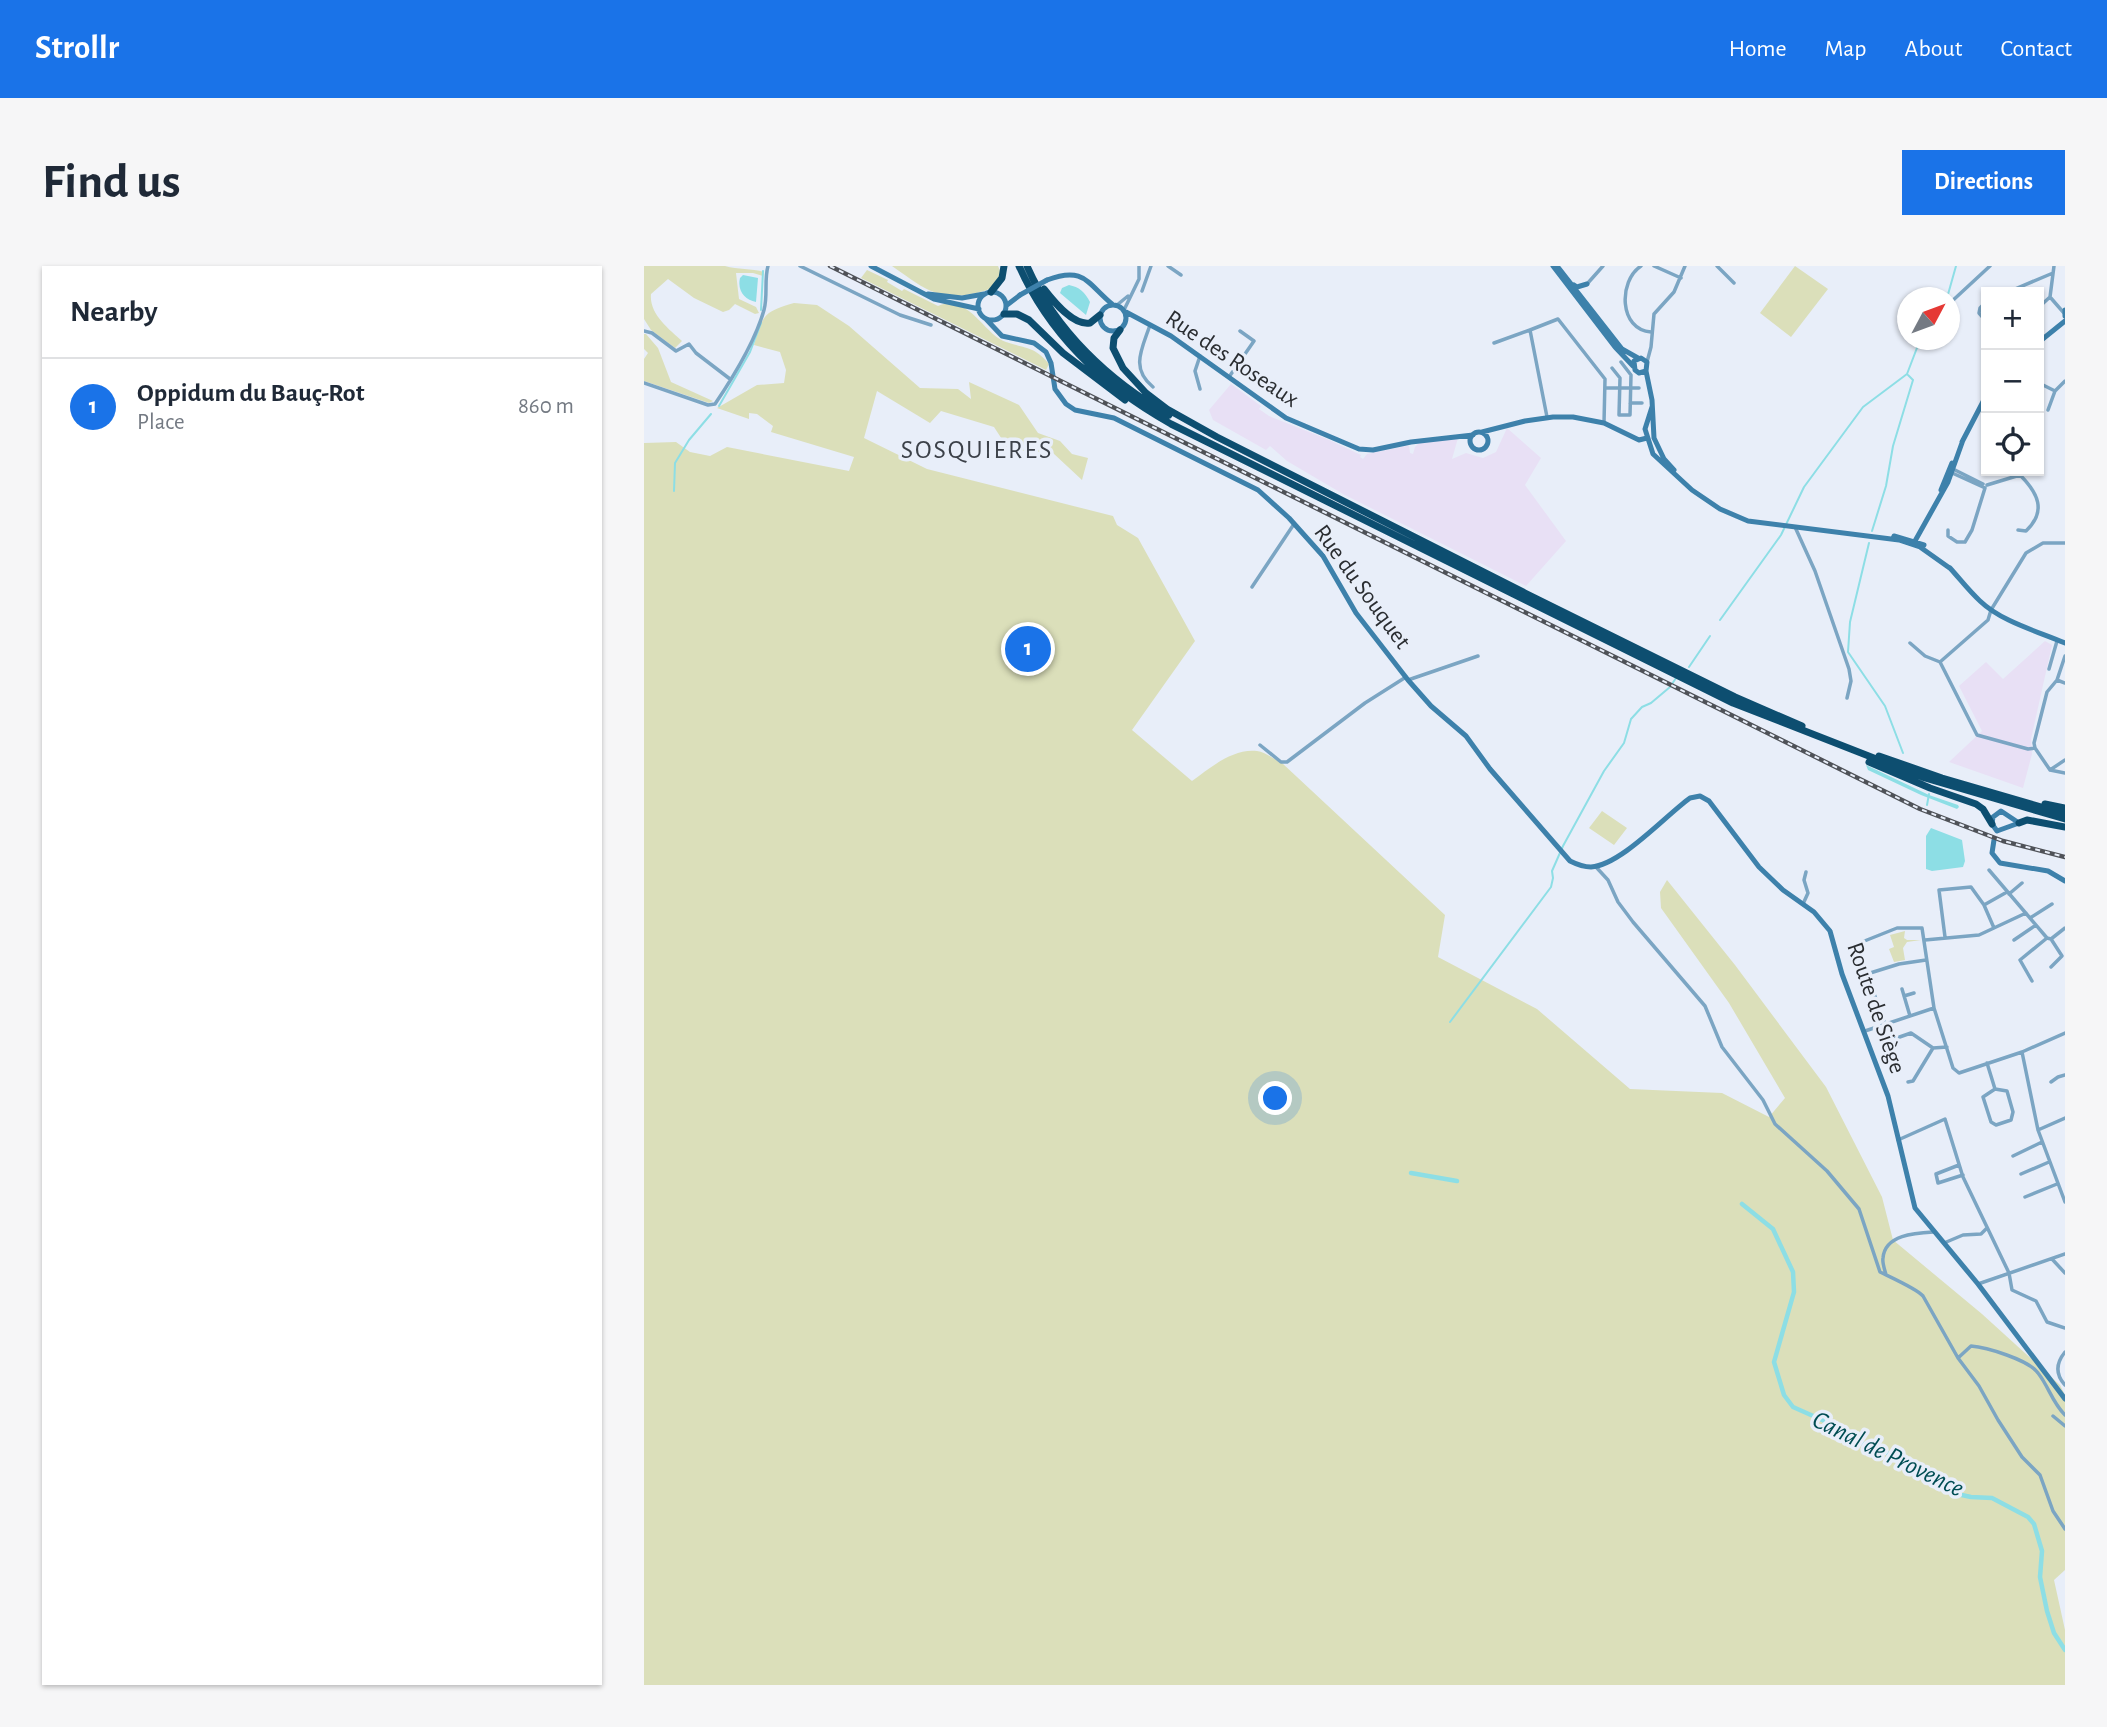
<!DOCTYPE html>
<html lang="en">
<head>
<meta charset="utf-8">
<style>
  :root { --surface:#fff; --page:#f6f6f7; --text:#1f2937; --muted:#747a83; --line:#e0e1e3; --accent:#1a73e8 }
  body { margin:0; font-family:"Alegreya Sans",sans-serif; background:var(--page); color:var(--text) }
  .controls { position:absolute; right:21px; top:21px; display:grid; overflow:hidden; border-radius:0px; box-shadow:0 2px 5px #0004 }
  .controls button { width:63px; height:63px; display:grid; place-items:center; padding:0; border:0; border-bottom:2px solid var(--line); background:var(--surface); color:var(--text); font:35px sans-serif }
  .compass { position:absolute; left:1253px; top:21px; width:63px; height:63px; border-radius:50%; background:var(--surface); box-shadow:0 2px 5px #0004; rotate:49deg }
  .you { position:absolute; left:632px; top:833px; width:24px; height:24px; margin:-18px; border:5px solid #fff; border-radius:50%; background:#1a73e8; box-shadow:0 0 0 10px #1a73e833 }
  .badge { display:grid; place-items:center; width:46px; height:46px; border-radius:50%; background:var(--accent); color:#fff; font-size:23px; font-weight:700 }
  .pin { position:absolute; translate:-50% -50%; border:4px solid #fff; box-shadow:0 2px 7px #0006 }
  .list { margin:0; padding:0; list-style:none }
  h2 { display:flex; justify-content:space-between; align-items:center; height:91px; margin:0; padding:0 28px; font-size:30px }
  h2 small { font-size:23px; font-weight:400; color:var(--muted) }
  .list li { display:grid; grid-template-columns:46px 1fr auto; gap:21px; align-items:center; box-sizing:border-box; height:98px; padding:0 28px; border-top:2px solid var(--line) }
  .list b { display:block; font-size:26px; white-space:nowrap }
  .list p { margin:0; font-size:23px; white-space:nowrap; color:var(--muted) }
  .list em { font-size:23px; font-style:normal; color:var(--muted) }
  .icon { flex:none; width:38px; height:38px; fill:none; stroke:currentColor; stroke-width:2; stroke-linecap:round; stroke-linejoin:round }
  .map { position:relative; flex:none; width:1421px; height:1419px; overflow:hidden; border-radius:0px }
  header { display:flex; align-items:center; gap:42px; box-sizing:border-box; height:98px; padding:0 35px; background:var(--accent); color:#fff }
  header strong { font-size:33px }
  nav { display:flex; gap:38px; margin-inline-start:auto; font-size:24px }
  .intro { display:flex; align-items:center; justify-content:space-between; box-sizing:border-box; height:168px; padding:0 42px }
  h1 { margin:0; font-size:49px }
  .button { padding:18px 32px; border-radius:0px; background:var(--accent); color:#fff; font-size:24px; font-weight:700 }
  main { display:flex; gap:42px; padding:0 42px }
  aside { flex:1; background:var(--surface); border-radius:0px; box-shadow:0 2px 5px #0004 }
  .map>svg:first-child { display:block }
  .industrial { fill:#e8e0f5 }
  .green { fill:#dbdfba }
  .water { fill:#8ddee5 }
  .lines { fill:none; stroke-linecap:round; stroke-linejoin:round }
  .stream { stroke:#8ddee5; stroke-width:2 }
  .canal { stroke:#8ddee5; stroke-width:4.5 }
  .street { stroke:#7ba5c3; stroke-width:3.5 }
  .secondary { stroke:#3d81ab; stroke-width:5 }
  .highway { stroke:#0d4e70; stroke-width:7 }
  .rail-casing { stroke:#4f5258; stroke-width:4.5 }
  .rail { stroke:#e8eef9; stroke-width:2; stroke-dasharray:5; stroke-linecap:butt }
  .secondary-bridge { stroke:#3d81ab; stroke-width:5 }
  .labels { text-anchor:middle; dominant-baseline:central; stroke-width:7; stroke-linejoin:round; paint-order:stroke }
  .street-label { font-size:24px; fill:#2a2d31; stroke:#e8eef9 }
  .neighbourhood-label { font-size:26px; letter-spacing:2px; fill:#3c4149; stroke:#e8eef9 }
  .water-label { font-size:26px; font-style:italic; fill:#004d53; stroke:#e8eef9 }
</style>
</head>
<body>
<header>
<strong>Strollr</strong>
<nav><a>Home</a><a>Map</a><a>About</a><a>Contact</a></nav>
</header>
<div class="intro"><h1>Find us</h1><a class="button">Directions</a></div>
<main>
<aside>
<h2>Nearby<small></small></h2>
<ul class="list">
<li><span class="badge">1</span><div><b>Oppidum du Bauç-Rot</b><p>Place</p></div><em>860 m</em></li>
</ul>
</aside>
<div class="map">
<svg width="1421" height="1419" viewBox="0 0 1421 1419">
  <rect width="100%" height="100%" fill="#e8eef9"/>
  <path class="industrial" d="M587,118l30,22 -2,3 10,7 58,23 34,16 -1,2 3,2 4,-5 39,-8h3l1,7 3,1 2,-7 4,-4 39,-5 -6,21 14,-6 17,5 13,-6 11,-24 34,30 -16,27 41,56 -40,45 -183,-92 -56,-33 -17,-15 -4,4 -53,-30 -4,-10z
    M1401,375l7,4 -21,94 1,15 -9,34 -74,-26 33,-31 -23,-45 27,-24 17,17z"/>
  <path class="green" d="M0,0h81c13,4 26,2 39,6l-1,4 -10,-3h-17l3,26 17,8 3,6 -4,1 -20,-10 -6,6 -6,2 -29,-14 -26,-19 -17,15c-2,20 18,35 31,47l-7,7 -24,-18 -7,-11z
    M248,0h106l3,7 -8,14c-17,9 -44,12 -62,4 -14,-6 -27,-17 -39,-25z
    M1151,0l33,23 -37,48 -31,-24z
    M223,4l21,10 -1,2 15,9 2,-2 34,17c31,-13 46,29 68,36 20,7 28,4 43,22l-3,6 -185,-92z
    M150,37l23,2 32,21 71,62 38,1 13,10 -2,-17 50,23 19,28 22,8 12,13 16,4 -6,22 -29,-27 -44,-3 -15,-23 -53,-16 -11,12 -53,-32 -13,47 63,31 186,47 4,9 21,13 57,103 -63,89 60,51c18,-13 41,-33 65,-30 8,1 17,8 25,12l163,152 -7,42 99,52 93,80 92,4 47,24 16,-19 -56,-95 -68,-95 -1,-16 7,-12 68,85 91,122 56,110 11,43 89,74 78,71 5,10v175l-11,10 11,50v55h-1421v-1242l32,-1 14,10 20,4 17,-9 122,24 5,-14 -83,-25 2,-6 -16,-12 -8,-1v6l-32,-11 40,-23 27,-2 2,-13 -6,-18 -26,-7c9,-30 9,-33 40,-42z
    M0,68h2l12,14 13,34 42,19 -4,2 -65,-22v-22l4,-6 -4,-4z
    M958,545l25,17 -13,17 -25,-17z
    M1261,665l-1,7 3,2h14l-14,2 -4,6 2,12 -11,2 -5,-13 5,-2 -4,-12z"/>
  <path class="water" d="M99,9l15,3 -2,24c-11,-2 -19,-11 -16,-24z
    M425,19c10,2 16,7 21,17l-4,13 -26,-22 2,-5z
    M1222,499l63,30 29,10 1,2 -2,2 -36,-14 -53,-25z
    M1287,562l31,12 3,21 -2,6 -31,4 -6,-2v-33z"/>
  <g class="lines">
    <path class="stream" d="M1303,32l9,-32
      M117,44l2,-39
      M75,140l31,-54 11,-29
      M30,225l1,-28 14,-23 22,-26
      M1228,265l14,-45 7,-40 20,-66 -5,-5
      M1225,277l-19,79 -2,30 37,54 18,47
      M1076,354l61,-85 23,-48 59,-80 44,-33 13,-34
      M1045,401l21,-31
      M1283,539l2,-11
      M806,756l101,-135 2,-9 -1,-7 11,-25 41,-75 20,-28 7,-24 11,-12 9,-4 19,-16 6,-9"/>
    <path class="canal" d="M767,907l46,8
      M1098,938l31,25 20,43 1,20 -20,70 10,33 9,12 45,20 21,15 63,25 35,27 14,3 21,1 36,19 6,7 8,27 -2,26 7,34 7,22 11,17"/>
    <path class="street" d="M156,0l100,49 31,10
      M524,0l13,9
      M997,0c-23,15 -22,64 10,66
      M1010,0l27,12
      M1073,0l17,17
      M1410,0l-4,31 14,16
      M943,18l16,-18
      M498,25l9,-25
      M1364,26l45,-19
      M1342,36l-6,6 -1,5 7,8
      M1306,37l40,-37
      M473,39l11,-9
      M1395,41l11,-10
      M480,44l15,-31v-13
      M506,59c-8,24 -20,43 3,62
      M0,65l8,2 24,18 13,-7 7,9 34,26
      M850,77l36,-13
      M1003,96l4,-15 3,-33 20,-22 11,-26
      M968,102l8,10 -1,37h11l1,-40 -10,-13
      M585,111l25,-36 -14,-10
      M0,117l64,22 7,-1c19,-28 40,-62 49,-94 4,-15 0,-30 4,-44
      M1395,117l16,8
      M961,122h34
      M556,123l-5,-18 5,-15
      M986,137h12
      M1404,144l7,-19 10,-10
      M903,151l-17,-87 28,-11 47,60 -1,44
      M1309,203l30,15
      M1306,206l33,15
      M1343,219l33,-10 1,-4
      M1151,261l20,44 34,98 2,12 -4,17
      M1304,264v6l9,6h8l7,-12 13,-42
      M1374,264l8,1c21,-20 12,-38 -6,-56
      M608,321l42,-63
      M1266,377l15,13 15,6
      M1421,390l-8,24 -10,12 -13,51 1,5 15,22 15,3
      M1405,403l8,-28
      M764,414l70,-24
      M1413,414l8,3
      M616,479l21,17h6l78,-59 41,-26
      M1391,482l-7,1 -51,-14 -37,-73 48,-42 3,-10 35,-57 17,-10h22
      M1406,504l15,-10
      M952,601l12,13 10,22 15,20 72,84 17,41 41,53 12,24 52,47 32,38 21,63c10,5 37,17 43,24l35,62 21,28 19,34 24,37 18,18 13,36 12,18
      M1345,604l58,68 4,1 14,-11
      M1365,628l13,-11
      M1159,638l5,-11 -4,-13 2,-8
      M1340,639l10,23
      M1386,652l22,-14
      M1301,671l-6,-47 32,-3 13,18 23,-13
      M1281,674l54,-5 47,-22
      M1370,674l22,-15
      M1407,701l11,-11 -11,-17
      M1223,708l-10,-30 40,-16h25l12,80
      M1388,715l-12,-21 27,-22
      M1258,723l8,27
      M1260,730l10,-3
      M1241,758l-18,-50 32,-10 27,-4
      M1221,765l69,-23 19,60 6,5 63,-21 43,-19
      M1247,774l20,-7 22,15
      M1378,786l16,78 27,72
      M1343,797l8,26
      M1264,816l5,-1 20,-33 14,-1
      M1407,816l7,-5 7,-2
      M1351,823l12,2 6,21 -2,8 -15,5 -5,-3 -8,-25z
      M1394,864l27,-12
      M1254,874l47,-21 18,58 46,96 3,17 24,11 11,21 18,6
      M1369,890l29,-14
      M1315,899l-23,9 2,9 25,-8
      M1377,908l28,-12
      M1381,931l32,-13
      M1300,977l19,-8 18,-1 6,-6
      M1408,993l13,14
      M1242,1009c-1,-5 -4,-12 -3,-17 2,-24 34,-25 52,-26
      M1334,1018l87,-30
      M1421,1086c-9,11 -10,22 0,33
      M1314,1092l13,-12c15,1 58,14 67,27 11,14 14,29 27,42
      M1409,1150l12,10"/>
    <path class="secondary" d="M227,0l63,33 45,10
      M909,0l62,81 18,19
      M913,0l65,83 16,9
      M403,14c37,-14 40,3 65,24
      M930,19l3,2 10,-3
      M334 40a14 14 0 1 1 28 0a14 14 0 1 1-28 0Z
      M284,28l34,4 22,-4
      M456 52a13 13 0 1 1 26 0a13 13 0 1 1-26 0Z
      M363,39l13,-10
      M1421,44v6
      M482,46l45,24 115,82 73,31 14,1 38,-8 62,-7
      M342,53l16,17 32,7 12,9 5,11 4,26 11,15 9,6 39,8 144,72 31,28 34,38 33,57 52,67 23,26 35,30 24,33 80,92c6,3 13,6 21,6 30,-2 74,-51 99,-69l10,-2 9,5 50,66 24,23 31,22 16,19 12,43 46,122 27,112 63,76 87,115
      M1395,76l26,-21
      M1002,105l-7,2 -4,-3 -1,-9 7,-3 6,4 -1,9 6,29 2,38 10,21 10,11
      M1008,141l-7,22 8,25 39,36 28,19 28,12 151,19 21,7 31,22
      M838,166l43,-11 28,-4h20l31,6 35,17 8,-2
      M826 175a9 9 0 1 1 18 0a9 9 0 1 1-18 0Z
      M1318,176l24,-46
      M1297,224l11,-27
      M1250,270l30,9
      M1271,275l33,-59 15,-42
      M1306,302c10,11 19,23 30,33 22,21 57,30 85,42
      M1357,545l18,12 -22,8 -5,-7 1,-7z
      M1350,574l-2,13 8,10 48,8 17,10"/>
    <path class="highway" d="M375,0c31,70 86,121 152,158l562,279 192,75 140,41
      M383,0c28,64 82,115 142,149
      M400,23c10,13 29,37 46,34l10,-8
      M347,26l11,-14 2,-12
      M360,48h13l12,6 34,33 62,47
      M476,64l-6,8 -1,10 10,20 23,25 21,16 50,28 308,156 210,104 67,29
      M1235,490l63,22 123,36
      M1225,496l61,26 46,16 7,5 9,15
      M1401,538l20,4
      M1375,557l8,-3 38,7"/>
    <g class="rail-casing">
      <path id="rail" d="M186,0l1090,543 83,32 62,16"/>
    </g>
    <use href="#rail" class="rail"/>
    <path class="secondary-bridge" d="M376,29l27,-15"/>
  </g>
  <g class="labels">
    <g class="street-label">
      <text transform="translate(588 93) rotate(34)">Rue des Roseaux</text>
      <text transform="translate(718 321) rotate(54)">Rue du Souquet</text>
      <text transform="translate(1232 742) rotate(71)">Route de Siège</text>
    </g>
    <g class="neighbourhood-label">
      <text x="333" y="184">SOSQUIERES</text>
    </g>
    <g class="water-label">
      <text transform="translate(1244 1188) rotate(26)">Canal de Provence</text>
    </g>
  </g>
</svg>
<div class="controls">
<button>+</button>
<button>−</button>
<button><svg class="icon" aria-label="locate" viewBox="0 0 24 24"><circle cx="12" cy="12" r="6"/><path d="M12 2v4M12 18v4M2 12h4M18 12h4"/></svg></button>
</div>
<svg class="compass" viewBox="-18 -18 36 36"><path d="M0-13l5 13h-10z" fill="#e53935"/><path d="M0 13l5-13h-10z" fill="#747a83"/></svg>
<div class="you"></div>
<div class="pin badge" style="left:384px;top:383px">1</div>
</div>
</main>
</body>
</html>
